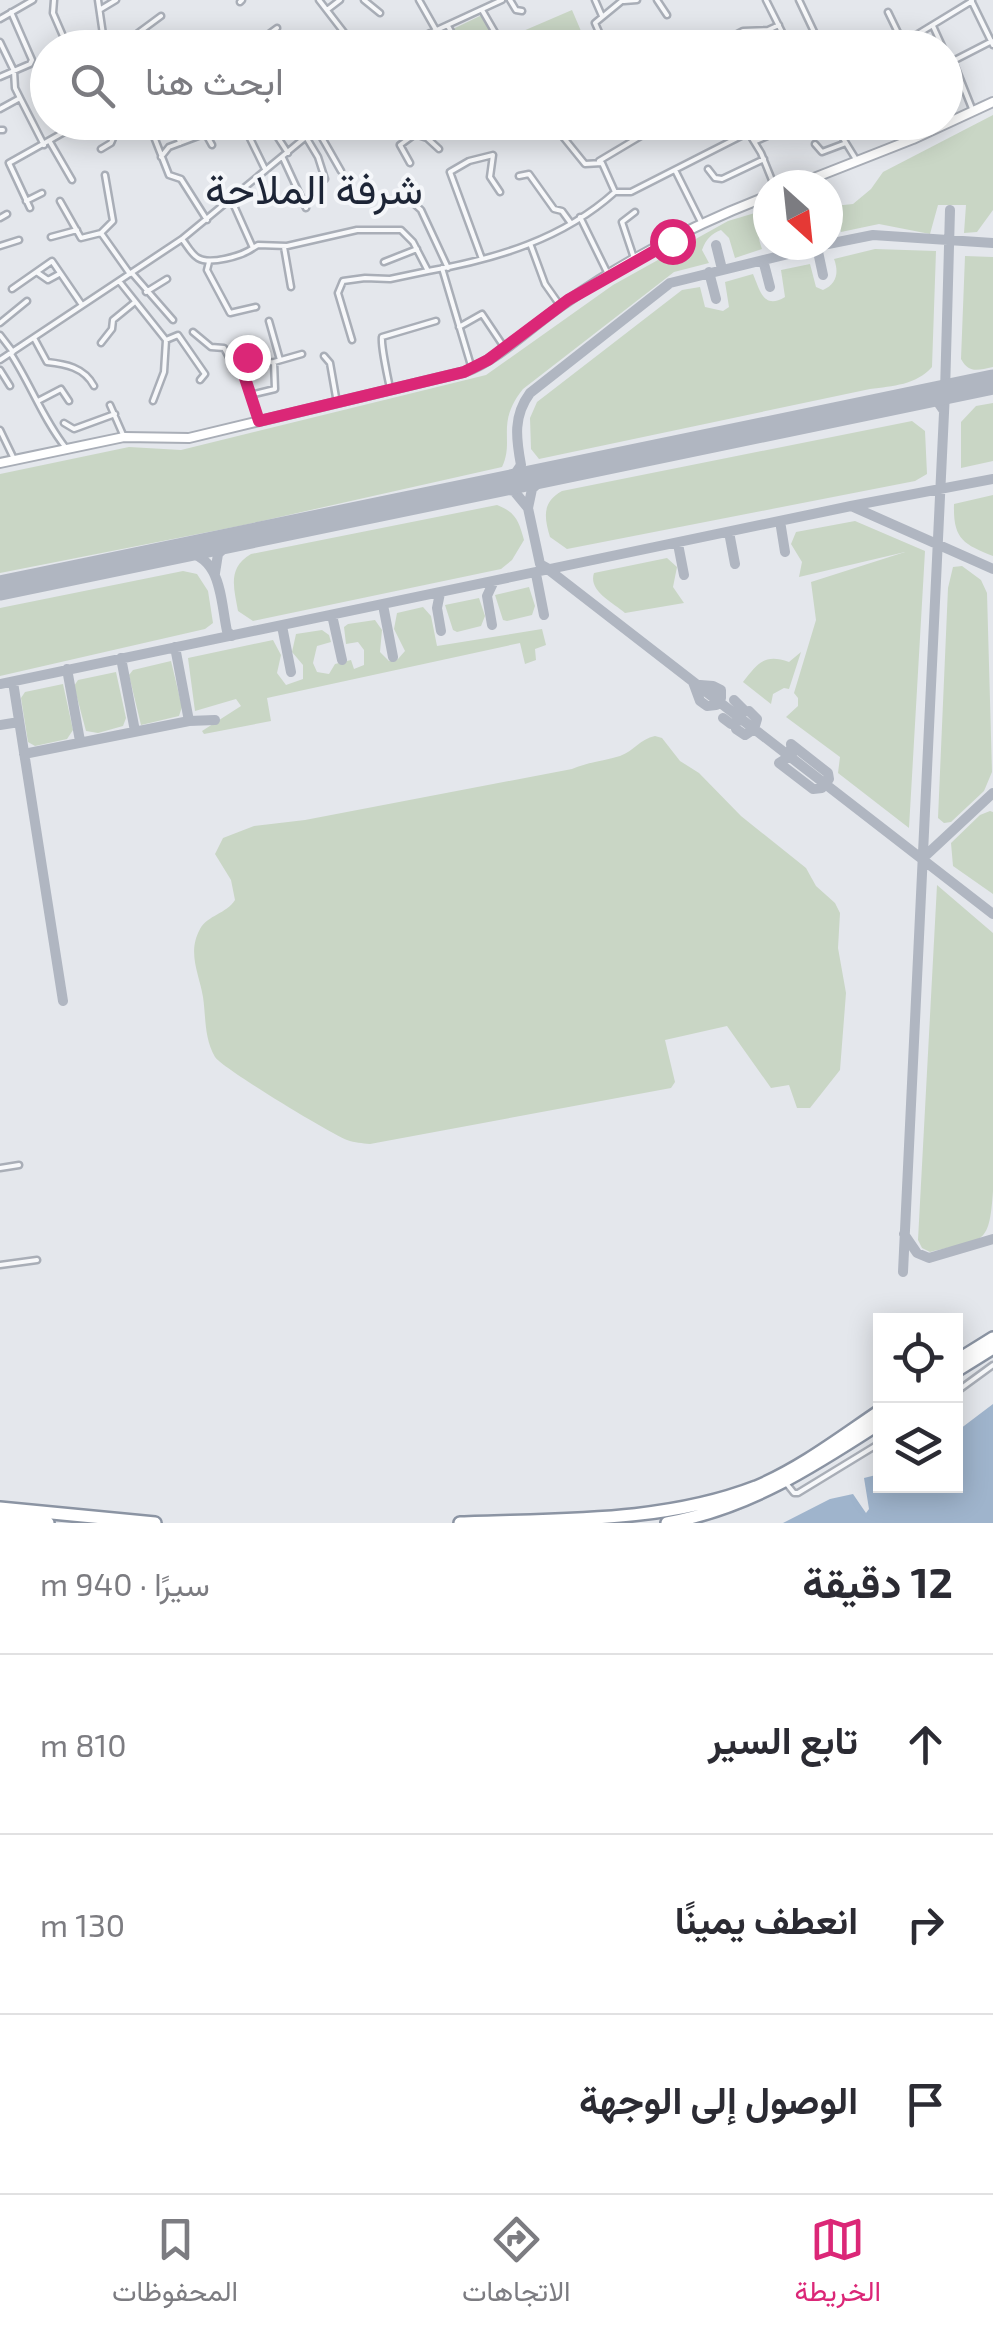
<!DOCTYPE html>
<html lang="ar">
<head>
<meta charset="utf-8">
<style>
  :root { --surface:#fff; --page:#f7f7f7; --text:#2b2b33; --muted:#7c7c81; --line:#e1e1e2; --accent:#db2777 }
  body { margin:0; font-family:"Exo 2",Vazirmatn,sans-serif; background:var(--page); color:var(--text); direction:rtl }
  .controls { position:absolute; right:30px; bottom:30px; display:grid; overflow:hidden; border-radius:0px; box-shadow:0 5px 25px #0003 }
  .controls button { width:90px; height:90px; display:grid; place-items:center; padding:0; border:0; border-bottom:2px solid var(--line); background:var(--surface); color:var(--text); font:50px sans-serif }
  .compass { position:absolute; left:753px; top:170px; width:90px; height:90px; border-radius:50%; background:var(--surface); box-shadow:0 5px 25px #0003; rotate:153deg }
  .stop { position:absolute; width:30px; height:30px; margin:-22px; border:8px solid #db2777; border-radius:50%; background:#fff }
  .stop.end { background:#db2777; border-color:#fff; box-shadow:0 2px 10px #0008 }
  .list { margin:0; padding:0; list-style:none }
  h2 { display:flex; justify-content:space-between; align-items:center; height:130px; margin:0; padding:0 40px; font-size:42px }
  h2 small { font-size:32px; font-weight:400; color:var(--muted) }
  .list li { display:grid; grid-template-columns:65px 1fr auto; gap:30px; align-items:center; box-sizing:border-box; height:180px; padding:0 40px; border-top:2px solid var(--line) }
  .list b { display:block; font-size:38px; white-space:nowrap }
  .list em { font-size:32px; font-style:normal; color:var(--muted) }
  .icon { flex:none; width:55px; height:55px; fill:none; stroke:currentColor; stroke-width:2; stroke-linecap:round; stroke-linejoin:round }
  .map { position:relative; flex:none; width:993px; height:1523px; overflow:hidden; direction:ltr }
  .search { position:absolute; background:var(--surface); box-shadow:0 5px 25px #0003; left:30px; right:30px; top:30px; height:110px; display:flex; align-items:center; gap:25px; box-sizing:border-box; padding:0 35px; border-radius:55px; color:var(--muted); font-size:38px }
  .sheet { height:670px; background:var(--surface) }
  nav { display:flex; justify-content:space-around; align-items:center; box-sizing:border-box; height:140px; border-top:2px solid var(--line); background:var(--surface); font-size:28px; color:var(--muted) }
  nav a { display:grid; justify-items:center; gap:5px }
  nav .on { color:var(--accent) }
  .map>svg:first-child { display:block }
  .green { fill:#c9d6c5 }
  .water { fill:#9fb4cc }
  .lines { fill:none; stroke-linecap:round; stroke-linejoin:round }
  .taxiway { stroke:#b0b6c1; stroke-width:10 }
  .runway { stroke:#b0b6c1; stroke-width:25 }
  .street-casing { stroke:#a9aeb7; stroke-width:9 }
  .secondary-casing { stroke:#a9aeb7; stroke-width:12 }
  .highway-casing { stroke:#8b94a3; stroke-width:16 }
  .street { stroke:#f7f8fa; stroke-width:4 }
  .secondary { stroke:#fff; stroke-width:8 }
  .highway { stroke:#fff; stroke-width:11 }
  .route { stroke:#db2777; stroke-width:12 }
  .labels { text-anchor:middle; dominant-baseline:central; stroke-width:8; stroke-linejoin:round; paint-order:stroke }
  .quarter-label { font-size:42px; fill:#1d2536; stroke:#f4f6f9 }
</style>
</head>
<body>
<div class="map">
<svg width="993" height="1523" viewBox="0 0 993 1523">
  <rect width="100%" height="100%" fill="#e4e7ec"/>
  <path class="green" d="M572,10l9,21 -14,10 3,6h-63l-5,-7z
    M484,14l19,33h-23l-3,-5 -14,5 -10,-18z
    M993,115v95l-16,22 -13,1 2,-28h-28l-8,29 -51,-10 -38,8 -7,-26 19,-2 18,-15 12,-17z
    M768,209v11c-13,7 -10,17 -6,29l-27,9 -6,-20 -8,-8c-10,4 -15,9 -19,20l7,13 -35,9 -151,117c-28,35 -8,51 -21,78l-258,58 -244,48v-99l129,-27 52,3 305,-75 127,-90 115,-64z
    M875,249l61,2 -4,116c-16,18 -39,19 -62,22l-331,70 -8,-10 -1,-31 7,-16 145,-112 18,-3 5,20 18,4 6,-4 -4,-25 28,-8c7,16 10,36 32,23l-4,-27 29,-6 6,23 7,3c14,-6 16,-18 11,-31z
    M965,256l28,1v110c-15,3 -24,7 -32,-8z
    M993,403v58l-32,7v-46l15,-16z
    M912,421l13,10 2,43 -12,7 -348,68 -17,-12c-6,-20 -8,-35 12,-46z
    M993,495v61c-30,-12 -40,-17 -39,-52z
    M497,505c19,7 22,17 27,35l-12,20 -11,9 -248,52 -15,-10c-4,-23 -11,-43 13,-57z
    M855,521l70,30 -16,277 -71,-55 2,-16 -54,-40 12,-11v-8l-4,-5 22,-73 -5,-38 94,-30 -106,25 3,-15 -11,-18 5,-12z
    M667,558l10,9 -4,20 11,16 -59,10c-13,-11 -37,-22 -31,-40z
    M962,566l19,14 6,13 5,179 -8,19 -33,31 -7,1 -6,-5 10,-230 5,-21z
    M183,571l14,3 11,17 5,32 -8,6 -205,47v-68z
    M529,587l6,19 -3,9 -25,6 -4,-1 -8,-25z
    M479,598l6,18 -4,10 -24,6 -4,-2 -8,-25z
    M423,607l8,9 6,30 105,-17 4,16 -11,4 1,11 -11,4 -5,-21 -253,55 4,23 -67,13 -2,-3 39,-25 -5,-7 -41,12 -7,-53 85,-18 8,15 -4,18 9,12 17,-6v-14l-11,-13 4,-18 26,-4 7,5 2,7 -14,4 -4,17 4,9 12,2 6,-10 16,-4 3,9 10,-4v-15l-6,-8 -12,2 -2,-17 4,-3 27,-4 7,10 -2,22 9,9 9,-2 7,-8 -11,-22 3,-16z
    M801,652l-12,37 -5,-1 -11,6 -2,10 -28,-22c15,-19 22,-29 46,-20z
    M171,661l11,46 -3,9 -38,9 -12,-50 4,-5z
    M116,672l10,46 -3,8 -25,7 -12,-2 -12,-45 4,-6z
    M63,684l10,46 -6,9 -32,7 -7,-4 -7,-44 4,-6z
    M655,736l7,2 18,23 19,12 42,43 65,52 10,18 19,17 5,10 -2,35 8,45 -6,77 -30,38h-13l-8,-23 -18,3 -44,-62 -62,14 10,42 -4,6 -301,56c-8,-1 -15,-1 -23,-4 -16,-6 -125,-72 -132,-83 -11,-19 -9,-40 -12,-60 -4,-24 -16,-44 -3,-68 8,-14 26,-15 35,-29l-4,-20 -16,-26 8,-16 31,-12 51,-6 267,-51c16,-7 32,-8 48,-13 14,-5 20,-17 35,-20z
    M990,811l3,1v82l-40,-28 -2,-23 29,-28z
    M937,885l56,48v258c-4,58 -10,47 -63,61l-8,-4 -4,-8z"/>
  <path class="water" d="M993,1404v119h-210l47,-24 23,-5 13,19 3,-4 -5,-31 16,-4v12h76v-54z"/>
  <g class="lines">
    <path class="taxiway" d="M828,244l45,-9 120,8
      M716,245l6,24
      M817,247l6,28
      M763,260l7,27
      M709,272l7,27
      M924,397l13,4 7,10
      M509,483l12,-18c-5,-27 -8,-49 9,-72l140,-110 155,-38
      M490,486l24,5 14,17 4,-19 14,-14
      M851,506l142,63
      M528,508l12,56 9,5
      M780,521l5,31
      M729,532l6,32
      M678,544l6,31
      M180,551c42,3 40,47 47,80l5,5
      M549,570l444,344
      M215,573l3,-19 14,-14
      M536,574l8,41
      M440,593l-3,15 4,23
      M383,605l10,52
      M332,615l10,45
      M492,625l-5,-29 7,-15
      M282,626l9,46
      M175,647l14,74
      M121,658l14,73
      M67,669l13,72
      M13,682l50,319
      M693,682l7,19 7,5 9,-1 5,-7v-8l-8,-4 -13,-1
      M0,684l851,-178 142,-27
      M723,718l8,6 7,-3 6,-11 -10,-10
      M0,725l19,-3
      M736,729l9,6 9,-6 3,-10 -8,-8
      M791,744l37,29 1,6 -7,9 -9,1 -34,-26 13,-8z
      M24,754l165,-33 26,-1
      M923,858l70,-65
      M904,1234l13,19 12,5 64,-19
      M903,1272l42,-880 5,-182"/>
    <path class="runway" d="M0,588l993,-206"/>
    <g class="street-casing">
      <path id="street" d="M54,0l-1,13 10,23
        M98,0l7,48
        M319,0l37,48
        M364,0l16,13
        M419,0l17,30
        M510,0l6,10 6,1
        M595,0l7,16
        M657,0l10,15
        M766,0l24,48
        M971,0l22,45
        M624,1l13,-1
        M240,2l2,-2
        M101,9l15,-9
        M327,10l13,-10
        M482,10l22,38
        M888,12l15,31 69,-42
        M0,19l33,-19
        M448,26l12,22
        M933,26l10,22
        M232,35l6,13
        M816,36l9,12
        M0,42l14,29 1,17 5,10
        M113,48l20,-5 5,-10 23,-17
        M250,48l27,-20
        M407,48l21,-14 74,-34
        M606,48l-11,-25 28,-23
        M711,48l32,-17 25,-1 11,-5
        M791,48l25,-12 -17,-36
        M925,48l13,-8
        M0,77l30,-13 2,-4 -21,-48
        M0,109l20,-11 24,47
        M973,111l-20,-50 39,-20
        M133,122l6,9 12,-2 18,46 12,4 26,41
        M242,122l23,47
        M407,122l8,12 -15,11 10,18
        M742,122l19,31 13,32
        M833,122l24,39
        M881,122l3,6
        M317,129l24,42
        M0,130h3
        M273,130l15,23
        M839,132l17,-10
        M415,134l12,4 12,11
        M306,137l12,20 7,22
        M756,141l32,-14 -2,-5
        M50,142l22,38
        M180,143l-3,-11 20,-10
        M815,144l7,8 24,-9
        M101,149l10,-6 3,-7 20,-12
        M161,157l8,-10 32,-12 6,1 5,9
        M283,158l23,50
        M599,161l57,-34 1,-5
        M708,169l7,9 7,1 42,-20
        M675,170l27,54
        M519,176l10,-2 25,35 8,2 8,11
        M615,192h16l118,-60
        M26,201l16,-8
        M60,201l21,37 20,-5 29,41
        M232,201l21,47 5,-3 29,1 70,-16h44l12,12 15,29c68,-12 135,-32 187,-79l-13,-29 -17,1 -34,-42
        M385,204l25,-4 11,10 27,58
        M30,208l-21,-45 73,-41
        M580,217l27,55
        M0,218l7,-4
        M101,233l12,-12 -8,-46
        M51,237l26,-7
        M182,239c5,6 9,15 16,19 12,7 44,-2 55,-10
        M0,246l19,-6
        M531,246l14,38 14,20
        M284,247l7,40
        M634,258l-12,-36 13,-10
        M482,259l-32,-87 19,-11 24,-6 -3,22 10,15
        M209,262l-2,8 23,43 26,-6
        M384,262l33,-13
        M442,268l30,101
        M38,273l10,7 11,-6
        M132,273l41,47
        M119,281l47,59 -2,32 -11,29
        M12,289l40,-28 30,44
        M146,292l21,-13
        M269,321l11,39
        M0,323l27,-22
        M459,327l23,-13 22,33
        M193,332l18,15 13,1 11,20 6,-3
        M0,335l13,17
        M34,338l13,24c18,2 37,5 47,24
        M166,340l12,-5 27,39 -5,6
        M352,340l-14,-47 5,-12 22,-3 25,1 38,-8
        M241,342l8,22 -8,1 18,56
        M101,343l11,-14 1,-9 22,-18
        M11,354c20,31 32,65 55,94
        M324,356l6,7 7,40
        M0,360l182,-121 142,-117
        M249,364l25,-2
        M0,370l10,16
        M390,388c-2,-9 -9,-43 -8,-51l54,-16
        M250,395l25,-6 -1,-27 28,-8
        M38,401l23,-12 8,12
        M110,405l14,32
        M64,423l10,6 41,-15
        M0,430l14,29
        M0,1168l19,-3
        M0,1265l37,-5
        M956,1392l37,-27
        M786,1483l8,10h4l82,-50"/>
    </g>
    <g class="secondary-casing">
      <path id="secondary" d="M796,185l117,-46 80,-37
        M0,463l124,-26 65,1 275,-66c37,-14 68,-47 101,-69 62,-44 133,-80 203,-107"/>
    </g>
    <g class="highway-casing">
      <path id="highway" d="M956,1361l37,-23
        M956,1371l37,-23
        M0,1508l155,15
        M0,1518l48,5
        M460,1523c99,-4 203,0 296,-36 45,-19 84,-49 124,-76
        M667,1523c82,-15 145,-56 213,-100"/>
    </g>
    <use href="#street" class="street"/>
    <use href="#secondary" class="secondary"/>
    <use href="#highway" class="highway"/>
  </g>
  <g class="lines">
    <path class="route" d="M247,357l2,7 -8,2 18,55 205,-49 24,-12 80,-60 104,-59"/>
  </g>
  <g class="labels">
    <g class="quarter-label">
      <text x="314" y="187">شرفة الملاحة</text>
    </g>
  </g>
</svg>
<div class="controls">
<button><svg class="icon" aria-label="locate" viewBox="0 0 24 24"><circle cx="12" cy="12" r="6"/><path d="M12 2v4M12 18v4M2 12h4M18 12h4"/></svg></button>
<button><svg class="icon" aria-label="layers" viewBox="0 0 24 24"><path d="M12 4l9 5-9 5-9-5zM3 14l9 5 9-5"/></svg></button>
</div>
<svg class="compass" viewBox="-18 -18 36 36"><path d="M0-13l5 13h-10z" fill="#e53935"/><path d="M0 13l5-13h-10z" fill="#7c7c81"/></svg>
<div class="stop" style="left:672px;top:241px"></div>
<div class="stop end" style="left:247px;top:357px"></div>
<div class="search"><svg class="icon" aria-label="search" viewBox="0 0 24 24"><circle cx="10" cy="10" r="6"/><path d="M15 15l6 6"/></svg>ابحث هنا</div>
</div>
<section class="sheet">
<h2>12 دقيقة<small>سيرًا · 940 m</small></h2>
<ul class="list">
<li><svg class="icon" aria-label="ahead" viewBox="0 0 24 24"><path d="M12 20V5M6 11l6-6 6 6"/></svg><div><b>تابع السير</b></div><em>810 m</em></li>
<li><svg class="icon" aria-label="right" viewBox="0 0 24 24"><path d="M7 20v-9h11M14 6l5 5-5 5"/></svg><div><b>انعطف يمينًا</b></div><em>130 m</em></li>
<li><svg class="icon" aria-label="arrive" viewBox="0 0 24 24"><path d="M6 21V4h12l-3 4 3 4H6"/></svg><div><b>الوصول إلى الوجهة</b></div></li>
</ul>
</section>
<nav>
<a class="on"><svg class="icon" aria-label="map" viewBox="0 0 24 24"><path d="M3 6l6-2 6 2 6-2v14l-6 2-6-2-6 2zM9 4v14M15 6v14"/></svg>الخريطة</a>
<a><svg class="icon" aria-label="directions" viewBox="0 0 24 24"><path d="M12 3l9 9-9 9-9-9zM9 14v-3h6M13 9l2 2-2 2"/></svg>الاتجاهات</a>
<a><svg class="icon" aria-label="saved" viewBox="0 0 24 24"><path d="M7 4h10v16l-5-4-5 4z"/></svg>المحفوظات</a>
</nav>
</body>
</html>
